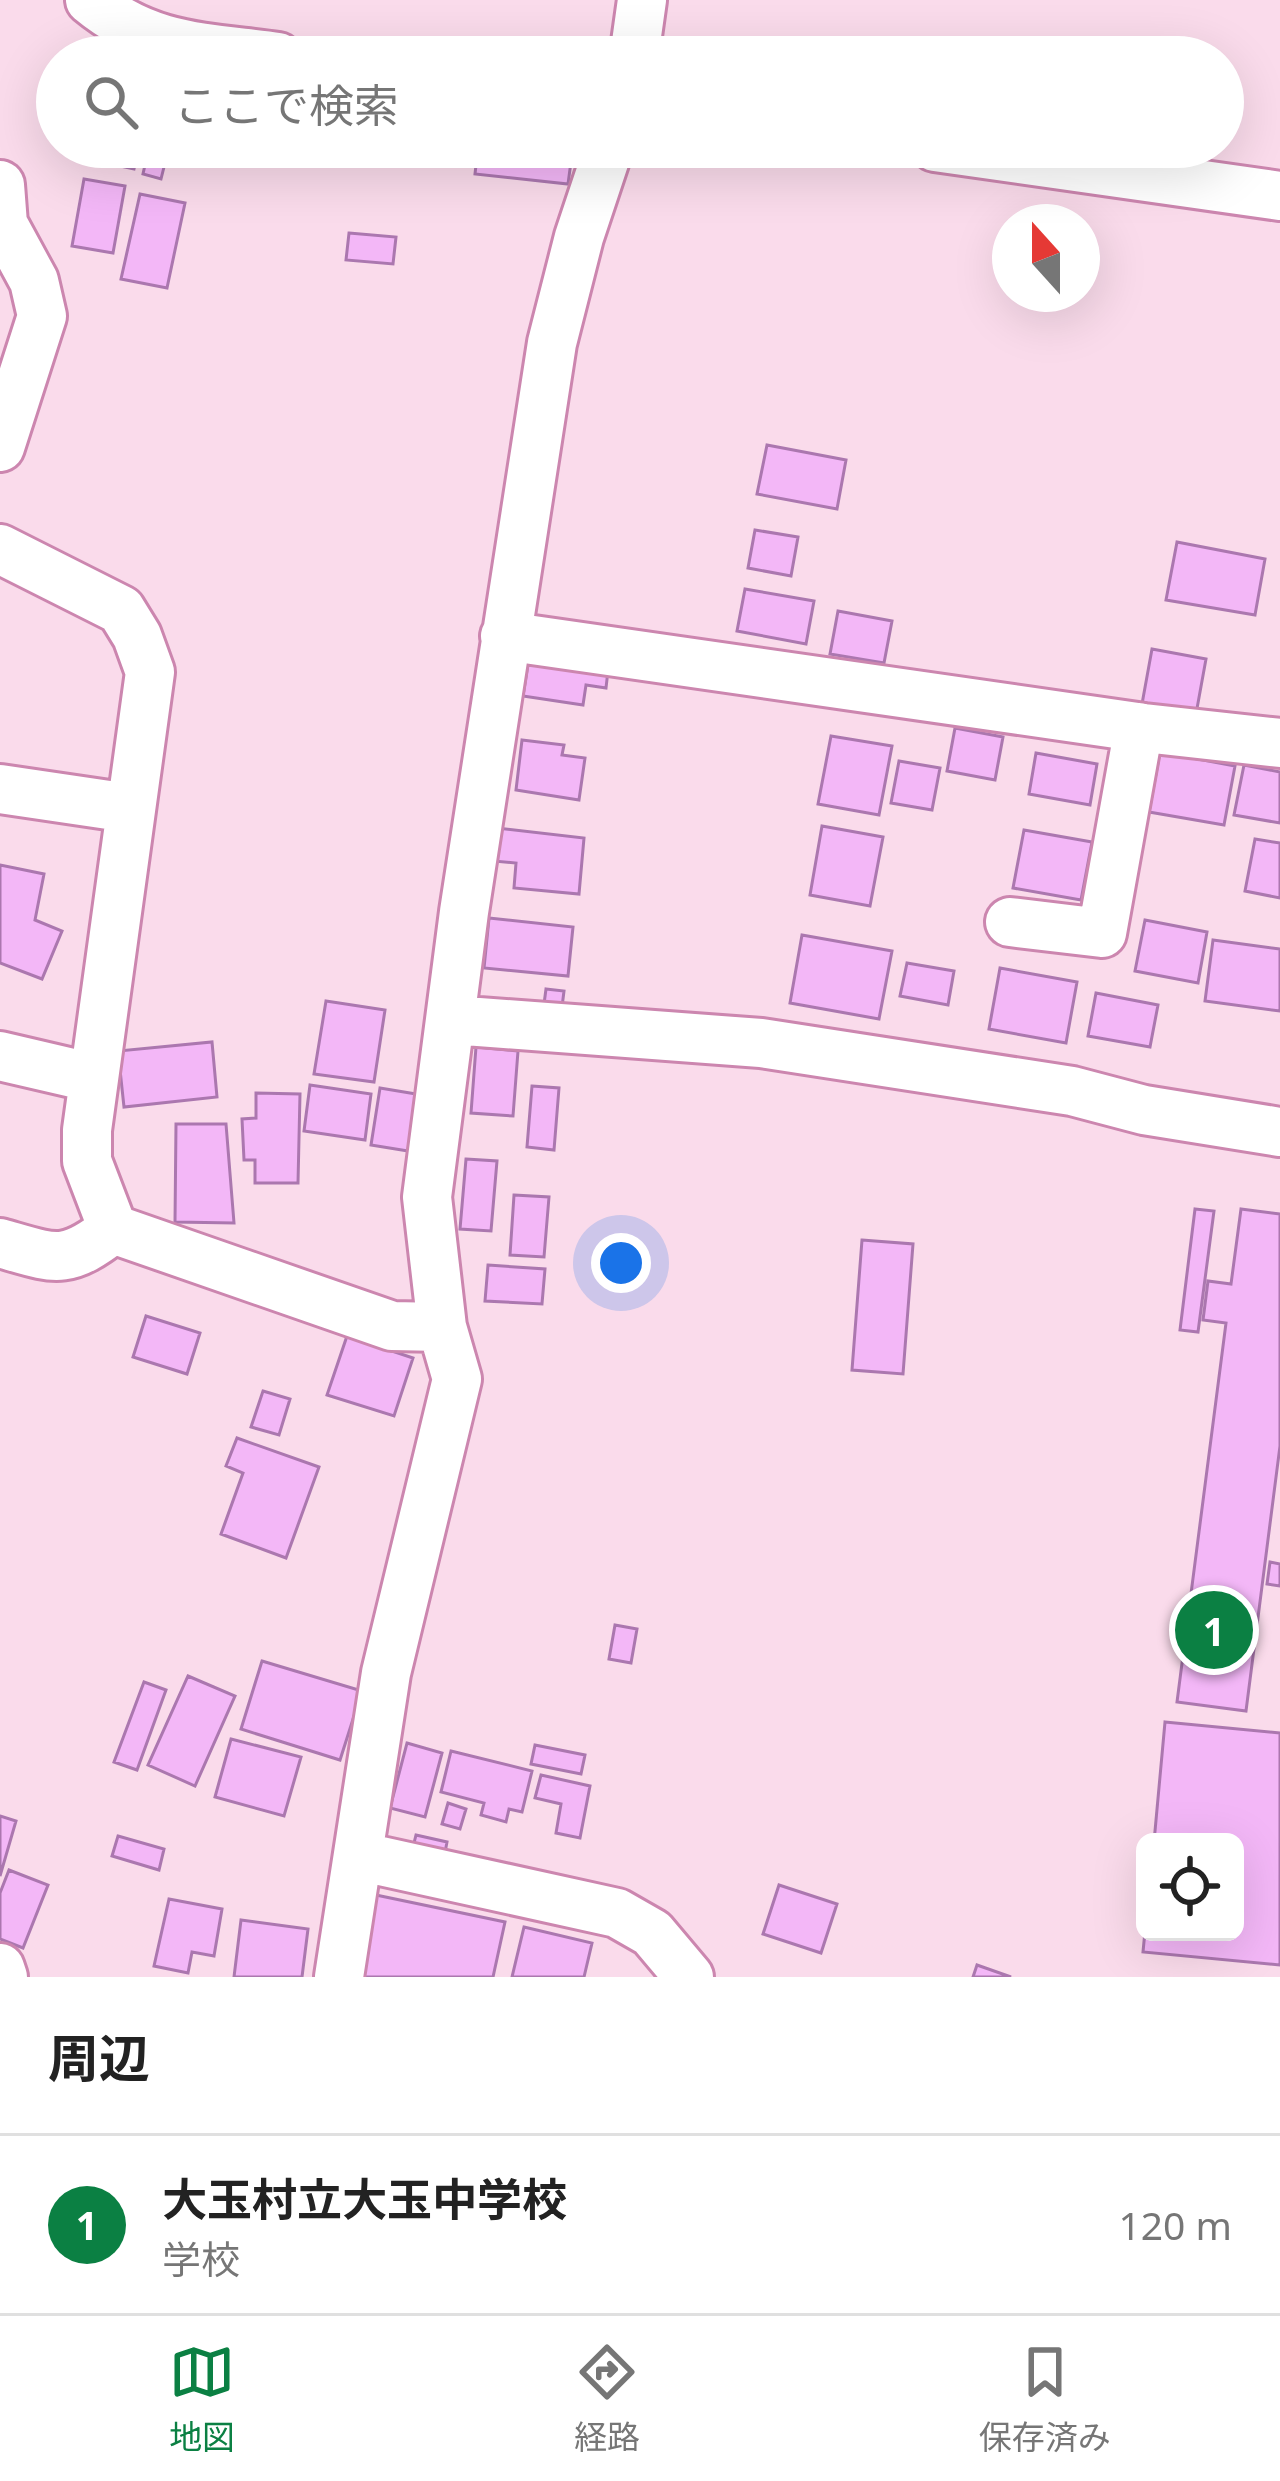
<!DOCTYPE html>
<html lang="ja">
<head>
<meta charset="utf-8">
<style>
  :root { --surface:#fff; --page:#f6f6f6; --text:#222; --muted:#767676; --line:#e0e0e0; --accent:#0b8043 }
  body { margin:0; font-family:"Noto Sans","Noto Sans JP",sans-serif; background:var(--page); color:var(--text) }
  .controls { position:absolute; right:36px; bottom:36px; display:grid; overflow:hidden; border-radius:18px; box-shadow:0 12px 48px #0002 }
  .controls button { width:108px; height:108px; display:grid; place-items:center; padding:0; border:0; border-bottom:3px solid var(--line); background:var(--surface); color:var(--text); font:60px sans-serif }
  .compass { position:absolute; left:992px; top:204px; width:108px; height:108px; border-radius:50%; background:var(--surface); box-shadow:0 12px 48px #0002; rotate:339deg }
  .you { position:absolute; left:621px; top:1263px; width:42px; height:42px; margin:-30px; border:9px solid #fff; border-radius:50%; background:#1a73e8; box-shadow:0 0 0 18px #1a73e833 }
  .badge { display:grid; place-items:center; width:78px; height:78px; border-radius:50%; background:var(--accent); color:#fff; font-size:39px; font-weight:700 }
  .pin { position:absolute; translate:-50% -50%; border:6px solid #fff; box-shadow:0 3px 12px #0006 }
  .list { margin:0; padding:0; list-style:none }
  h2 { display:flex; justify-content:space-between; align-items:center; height:156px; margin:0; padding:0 48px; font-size:51px }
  h2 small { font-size:39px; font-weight:400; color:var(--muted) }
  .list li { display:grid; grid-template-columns:78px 1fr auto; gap:36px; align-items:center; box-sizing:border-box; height:180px; padding:0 48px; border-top:3px solid var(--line) }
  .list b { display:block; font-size:45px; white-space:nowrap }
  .list p { margin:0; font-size:39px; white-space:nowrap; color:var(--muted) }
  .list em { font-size:39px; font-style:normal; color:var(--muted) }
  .icon { flex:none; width:66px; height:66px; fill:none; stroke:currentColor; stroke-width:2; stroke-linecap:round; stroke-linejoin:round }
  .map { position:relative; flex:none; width:1280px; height:1977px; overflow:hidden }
  .search { position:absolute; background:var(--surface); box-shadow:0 12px 48px #0002; left:36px; right:36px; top:36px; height:132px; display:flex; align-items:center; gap:30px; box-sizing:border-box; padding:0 42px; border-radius:66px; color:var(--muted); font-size:45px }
  .sheet { height:336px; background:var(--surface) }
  nav { display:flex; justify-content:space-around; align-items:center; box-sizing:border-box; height:168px; border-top:3px solid var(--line); background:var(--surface); font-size:33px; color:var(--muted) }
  nav a { display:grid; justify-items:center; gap:6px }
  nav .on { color:var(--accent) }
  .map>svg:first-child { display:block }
  .building { fill:#f3b7f7; stroke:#ab77af; stroke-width:3 }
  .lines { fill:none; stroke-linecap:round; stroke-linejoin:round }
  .minor-casing { stroke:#cc86af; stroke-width:54 }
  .minor { stroke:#fff; stroke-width:48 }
</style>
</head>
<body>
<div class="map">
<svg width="1280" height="1977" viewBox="0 0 1280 1977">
  <rect width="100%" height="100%" fill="#fadbeb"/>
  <path class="building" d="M90,147h49l-5,22 -46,-10z
    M149,147l19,4 -7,28 -18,-5z
    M478,147h95l-5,37 -93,-10z
    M84,179l41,7 -12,67 -41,-7z
    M140,194l45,9 -18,85 -46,-9z
    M349,233l47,4 -3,27 -47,-4z
    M767,445l79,15 -9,49 -80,-15z
    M755,530l43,7 -7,39 -43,-8z
    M1177,542l88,17 -10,56 -89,-15z
    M745,589l69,12 -8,43 -69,-13z
    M838,611l54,10 -8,42 -54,-9z
    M1152,649l54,10 -10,55 -54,-10z
    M530,651l79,11 -3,26 -20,-3 -3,20 -60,-9z
    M955,728l48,9 -8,43 -48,-9z
    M831,736l61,10 -13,69 -61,-11z
    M522,740l42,5 -2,10 23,3 -6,42 -63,-10z
    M1160,752l75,14 -11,59 -75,-13z
    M1036,753l61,11 -7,41 -61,-11z
    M899,761l41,7 -8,42 -41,-7z
    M1244,765l36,7v51l-46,-8z
    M822,826l61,11 -13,69 -60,-11z
    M497,828l87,10 -5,56 -65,-6 2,-25 -23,-2z
    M1024,830l68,12 -11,58 -68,-12z
    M1255,839l25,4v55l-35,-7z
    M0,865l44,9 -9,46 27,11 -20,48 -42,-16z
    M489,918l84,9 -5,49 -84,-8z
    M1145,920l62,12 -9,51 -63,-12z
    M802,935l90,16 -13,68 -89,-16z
    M1213,940l67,9v62l-75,-10z
    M907,963l47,8 -6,34 -48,-9z
    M1000,968l77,14 -11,61 -77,-14z
    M546,989l18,2 -2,16 -18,-3z
    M1096,993l62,12 -8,42 -62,-11z
    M326,1001l59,9 -11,72 -60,-8z
    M212,1042l5,55 -93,10 -6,-56z
    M476,1047l42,4 -5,65 -42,-3z
    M310,1085l61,9 -6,46 -61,-9z
    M532,1086l27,2 -5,62 -27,-3z
    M380,1088l36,6 -8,57 -37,-6z
    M256,1093l44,1 -2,89h-43v-23h-11l-2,-41 14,-1z
    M176,1124h50l8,99 -59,-1z
    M466,1159l31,2 -6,70 -31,-2z
    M514,1195l35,2 -5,60 -34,-2z
    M1195,1209l19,2 -16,121 -18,-2z
    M1241,1209l39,5v232l-34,265 -69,-9 49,-379 -23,-3 5,-39 23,3z
    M862,1240l51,4 -10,130 -51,-4z
    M488,1265l57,4 -3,35 -57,-3z
    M146,1316l54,17 -13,41 -54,-17z
    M347,1336l66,22 -19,58 -67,-21z
    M263,1391l27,8 -11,36 -28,-8z
    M237,1438l82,29 -33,91 -65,-24 22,-61 -17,-7z
    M1270,1562l10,2v22l-13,-2z
    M615,1625l22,4 -6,34 -22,-4z
    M262,1661l100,30 -22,69 -99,-31z
    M188,1676l47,20 -40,90 -47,-21z
    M144,1682l22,8 -29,80 -23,-8z
    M1165,1722l115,11v232l-137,-13 2,-21 90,1v-90h-81z
    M231,1739l70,18 -17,59 -69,-19z
    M407,1743l35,10 -17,64 -35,-9z
    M535,1745l50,10 -4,19 -50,-10z
    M451,1751l81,20 -10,41 -13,-3 -3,13 -25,-7 3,-12 -43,-11z
    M541,1775l49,11 -10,52 -24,-5 5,-29 -26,-6z
    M448,1803l18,6 -6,20 -18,-5z
    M0,1816l16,5 -16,55z
    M416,1835l31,7 -3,16 -32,-7z
    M118,1836l46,13 -5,21 -47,-14z
    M9,1870l39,15 -25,63 -23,-9v-46z
    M779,1885l58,19 -16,49 -58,-19z
    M376,1895l129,27 -12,55h-135z
    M169,1899l53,10 -8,47 -22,-4 -4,21 -34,-7z
    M241,1920l67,9 -6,48h-68z
    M524,1927l68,16 -8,34h-72z
    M977,1965l34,12h-38z"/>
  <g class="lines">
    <g class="minor-casing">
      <path id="minor" d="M90,0c59,49 116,47 188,57
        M634,57l8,-57
        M935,147l345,49
        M0,185l3,39 31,57 8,35 -42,131
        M0,549l121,61 16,26 13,36 -63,458v31l26,68 279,97 50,1
        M505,636l639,92 136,15
        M0,789l129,19
        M1010,922l92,11 37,-206
        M452,1020l309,23 311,48 72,19 136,22
        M0,1056l94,22
        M0,1243c56,16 65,23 113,-14
        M358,1856l259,57 35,20 37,44
        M0,1968l3,9
        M339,1977l47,-304 71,-294 -15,-52 -15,-130 37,-285 88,-569 27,-106 30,-90"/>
    </g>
    <use href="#minor" class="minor"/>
  </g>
</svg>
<div class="controls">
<button><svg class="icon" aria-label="locate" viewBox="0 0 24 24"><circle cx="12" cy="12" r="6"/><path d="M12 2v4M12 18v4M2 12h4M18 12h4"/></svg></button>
</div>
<svg class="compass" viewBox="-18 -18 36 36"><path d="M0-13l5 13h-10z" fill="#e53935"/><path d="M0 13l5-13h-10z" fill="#767676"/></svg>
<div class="you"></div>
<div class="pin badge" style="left:1214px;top:1630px">1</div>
<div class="search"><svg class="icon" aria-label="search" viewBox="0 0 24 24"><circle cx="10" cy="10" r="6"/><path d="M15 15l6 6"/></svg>ここで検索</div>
</div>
<section class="sheet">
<h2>周辺<small></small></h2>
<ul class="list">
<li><span class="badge">1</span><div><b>大玉村立大玉中学校</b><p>学校</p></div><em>120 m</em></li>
</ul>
</section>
<nav>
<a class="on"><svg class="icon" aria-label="map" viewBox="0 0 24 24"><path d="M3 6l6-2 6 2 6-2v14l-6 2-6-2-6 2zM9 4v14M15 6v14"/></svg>地図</a>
<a><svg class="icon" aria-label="directions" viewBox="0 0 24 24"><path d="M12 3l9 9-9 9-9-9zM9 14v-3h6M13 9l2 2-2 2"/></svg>経路</a>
<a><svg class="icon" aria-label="saved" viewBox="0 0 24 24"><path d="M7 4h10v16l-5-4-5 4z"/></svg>保存済み</a>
</nav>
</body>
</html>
